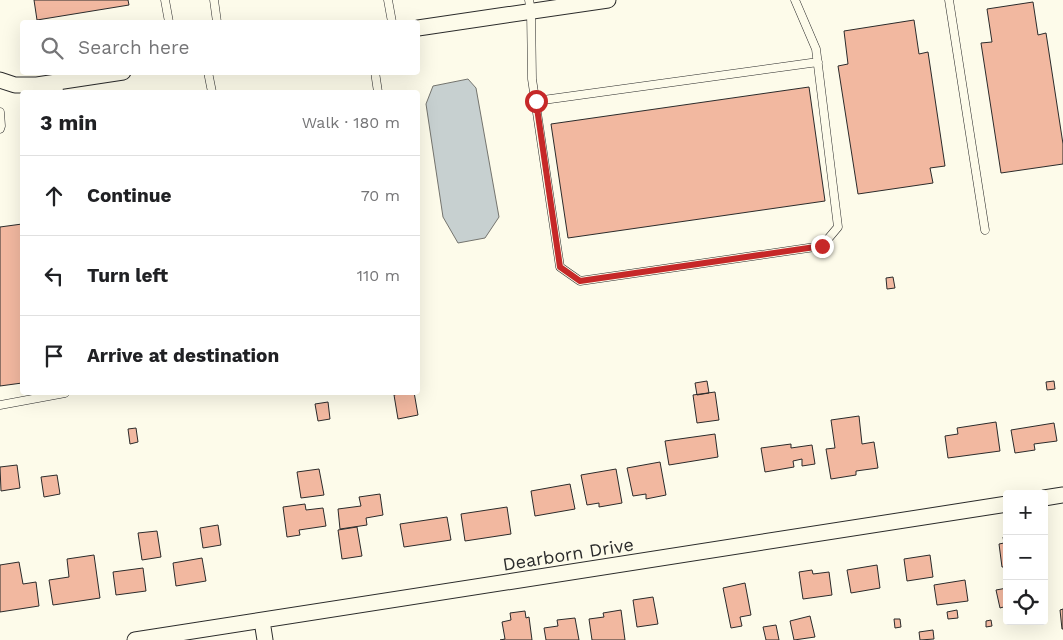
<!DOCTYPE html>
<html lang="en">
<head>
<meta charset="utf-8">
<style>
  :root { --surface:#fff; --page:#f2f2f2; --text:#202124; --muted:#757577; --line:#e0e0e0 }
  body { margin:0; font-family:"Work Sans",sans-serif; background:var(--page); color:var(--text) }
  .controls { position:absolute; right:15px; bottom:15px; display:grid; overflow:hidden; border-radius:5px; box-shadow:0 5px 20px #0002 }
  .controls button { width:45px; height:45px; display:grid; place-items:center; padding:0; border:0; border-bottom:1px solid var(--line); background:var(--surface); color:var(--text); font:25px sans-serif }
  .stop { position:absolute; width:15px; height:15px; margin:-11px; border:4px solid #c62828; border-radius:50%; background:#fff }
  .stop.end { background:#c62828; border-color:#fff; box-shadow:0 1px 5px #0008 }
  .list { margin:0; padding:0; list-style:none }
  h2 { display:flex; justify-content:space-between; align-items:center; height:65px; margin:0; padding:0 20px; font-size:21px }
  h2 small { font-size:16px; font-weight:400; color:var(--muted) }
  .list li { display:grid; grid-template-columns:32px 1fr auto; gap:15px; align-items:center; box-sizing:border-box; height:80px; padding:0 20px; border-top:1px solid var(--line) }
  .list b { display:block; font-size:19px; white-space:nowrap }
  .list em { font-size:16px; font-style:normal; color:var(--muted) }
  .icon { flex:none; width:28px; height:28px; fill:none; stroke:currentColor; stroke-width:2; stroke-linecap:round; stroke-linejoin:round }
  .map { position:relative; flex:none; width:1063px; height:640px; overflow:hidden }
  .search { position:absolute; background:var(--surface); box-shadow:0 5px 20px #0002; left:20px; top:20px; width:400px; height:55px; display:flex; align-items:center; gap:12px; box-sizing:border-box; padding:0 18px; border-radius:5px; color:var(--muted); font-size:19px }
  .panel { position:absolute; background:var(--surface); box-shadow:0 5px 20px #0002; left:20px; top:90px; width:400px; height:305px; border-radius:5px }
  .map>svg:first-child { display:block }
  .water { fill:#c7d0d0; stroke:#74746e }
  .building { fill:#f2b8a0; stroke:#2b2b2b }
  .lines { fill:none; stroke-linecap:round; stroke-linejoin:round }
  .service-casing { stroke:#2b2b2b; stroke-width:9 }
  .minor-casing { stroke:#2b2b2b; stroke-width:17 }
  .service { stroke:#fdfbea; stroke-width:8 }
  .minor { stroke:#fdfbea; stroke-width:15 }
  .route { stroke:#c62828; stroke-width:6 }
  .labels { text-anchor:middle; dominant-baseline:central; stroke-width:4; stroke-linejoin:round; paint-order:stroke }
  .street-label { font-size:18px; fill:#2b2b2b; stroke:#fdfbea }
</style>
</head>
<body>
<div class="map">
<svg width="1063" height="640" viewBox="0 0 1063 640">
  <rect width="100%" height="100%" fill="#fdfbea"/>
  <path class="water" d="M468,79l8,9 23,129 -14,21 -27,5 -15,-26 -17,-113 7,-18z"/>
  <path class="building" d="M34,0h94l1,5 -92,15z
    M1033,2l5,33 8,-2 17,111v20l-62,9 -20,-130 11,-1 -5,-33z
    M914,20l5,34 9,-2 17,114 -15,2 3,15 -75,11 -20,-128 10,-2 -4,-33z
    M809,87l16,114 -257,37 -17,-114z
    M22,224v159l-22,3v-159z
    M893,277l2,11 -8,1 -1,-11z
    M707,381l2,12 -12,2 -2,-12z
    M1054,381l1,8 -8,1 -1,-8z
    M407,392h7l4,23 -20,4 -4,-24z
    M715,392l4,28 -22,3 -4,-28z
    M328,402l2,17 -12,2 -3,-17z
    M859,416l3,28 12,-2 4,26 -22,3v4l-25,4 -5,-30 9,-1 -4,-28z
    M996,422l4,29 -52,7 -3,-22 13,-2 -1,-6z
    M1054,423l3,18 -23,3 1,6 -20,3 -4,-23z
    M136,428l2,14 -8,2 -2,-15z
    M715,434l3,23 -49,8 -4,-24z
    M791,444v4l21,-3 3,19 -13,2v-7l-9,2 1,6 -29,5 -4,-24z
    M660,462l6,33 -20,4v-5l-13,2 -6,-28z
    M17,465l3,23 -19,3 -1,-24z
    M319,469l5,26 -23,3 -4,-26z
    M616,469l6,34 -23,4v-4l-12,2 -6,-30z
    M57,475l3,19 -16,3 -3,-20z
    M570,484l5,25 -40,7 -4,-25z
    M380,494l3,21 -17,3 1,7 -27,4 -2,-20 23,-3 -2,-9z
    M305,504l1,6 17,-2 3,18 -27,4 1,5 -13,2 -4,-30z
    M507,507l4,27 -46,7 -4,-27z
    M447,517l4,23 -47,7 -4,-23z
    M218,525l3,20 -18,3 -3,-20z
    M357,527l5,29 -20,3 -4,-29z
    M157,531l4,26 -19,3 -4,-27z
    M1003,537h4v30h-5l-3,-23 5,-1z
    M1044,539l3,15 -3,1z
    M94,555l6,43 -47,7 -4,-25 20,-3 -2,-18z
    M930,555l3,22 -26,4 -3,-22z
    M202,558l4,23 -30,5 -3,-23z
    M19,562l4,22 13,-2 3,24 -39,6v-47z
    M877,565l3,23 -29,5 -4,-23z
    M143,568l3,23 -30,4 -3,-23z
    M812,570l1,4 16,-2 3,23 -29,4 -4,-27z
    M965,580l3,21 -31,4 -3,-20z
    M745,583l6,32 -11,2 2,9 -11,2 -8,-40z
    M1007,588v18l-7,2 -4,-18z
    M653,597l5,27 -21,3 -4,-27z
    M1063,609v20h-1l-2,-19z
    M621,610l4,30h-33l-3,-21 15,-2 -1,-4z
    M957,610l1,8 -10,1 -1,-7z
    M525,611l1,7 3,-1 3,23h-32l5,-1 -3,-17 9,-2 -1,-7z
    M810,616l5,21 -21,3 -4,-19z
    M575,618l4,22h-33l-2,-12 14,-2 -1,-6z
    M894,619h6l1,8 -6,1z
    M991,620l1,6 -6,1v-6z
    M776,625l3,15h-13l-3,-13z
    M933,630l1,9 -14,1 -1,-8z"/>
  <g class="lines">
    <g class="service-casing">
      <path id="service" d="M165,0l4,22
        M214,0l3,22
        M388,0l4,22
        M529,0l2,11 1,68 28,188 20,14 242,-35 16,-19 -22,-178 -21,-49
        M949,0l36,230
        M208,72l4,20
        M375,72l3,20
        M58,82l1,10
        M536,101l282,-39
        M0,112l1,14 -1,3
        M0,405l65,-12"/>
    </g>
    <g class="minor-casing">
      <path id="minor" d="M418,28l190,-28
        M0,80l15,5h22l86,-13
        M1044,498l19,-3
        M262,621l3,19
        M135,640l872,-136"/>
    </g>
    <use href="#service" class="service"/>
    <use href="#minor" class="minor"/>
  </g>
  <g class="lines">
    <path class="route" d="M536,101l24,166 20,14 242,-35"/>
  </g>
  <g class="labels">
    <g class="street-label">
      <text transform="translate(568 554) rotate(-9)">Dearborn Drive</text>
    </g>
  </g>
</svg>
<div class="controls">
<button>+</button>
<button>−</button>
<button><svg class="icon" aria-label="locate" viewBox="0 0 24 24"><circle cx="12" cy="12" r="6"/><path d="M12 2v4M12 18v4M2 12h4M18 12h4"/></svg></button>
</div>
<div class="stop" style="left:536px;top:101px"></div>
<div class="stop end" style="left:822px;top:246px"></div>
<div class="search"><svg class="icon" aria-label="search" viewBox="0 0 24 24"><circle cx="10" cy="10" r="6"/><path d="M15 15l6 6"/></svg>Search here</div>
<section class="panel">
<h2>3 min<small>Walk · 180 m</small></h2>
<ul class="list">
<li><svg class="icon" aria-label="ahead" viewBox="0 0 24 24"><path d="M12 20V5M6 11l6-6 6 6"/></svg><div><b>Continue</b></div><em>70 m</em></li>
<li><svg class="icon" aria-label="left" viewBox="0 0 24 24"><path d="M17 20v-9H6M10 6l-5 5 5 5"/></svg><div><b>Turn left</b></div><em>110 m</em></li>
<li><svg class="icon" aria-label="arrive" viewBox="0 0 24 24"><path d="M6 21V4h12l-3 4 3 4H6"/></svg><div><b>Arrive at destination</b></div></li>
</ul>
</section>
</div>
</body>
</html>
